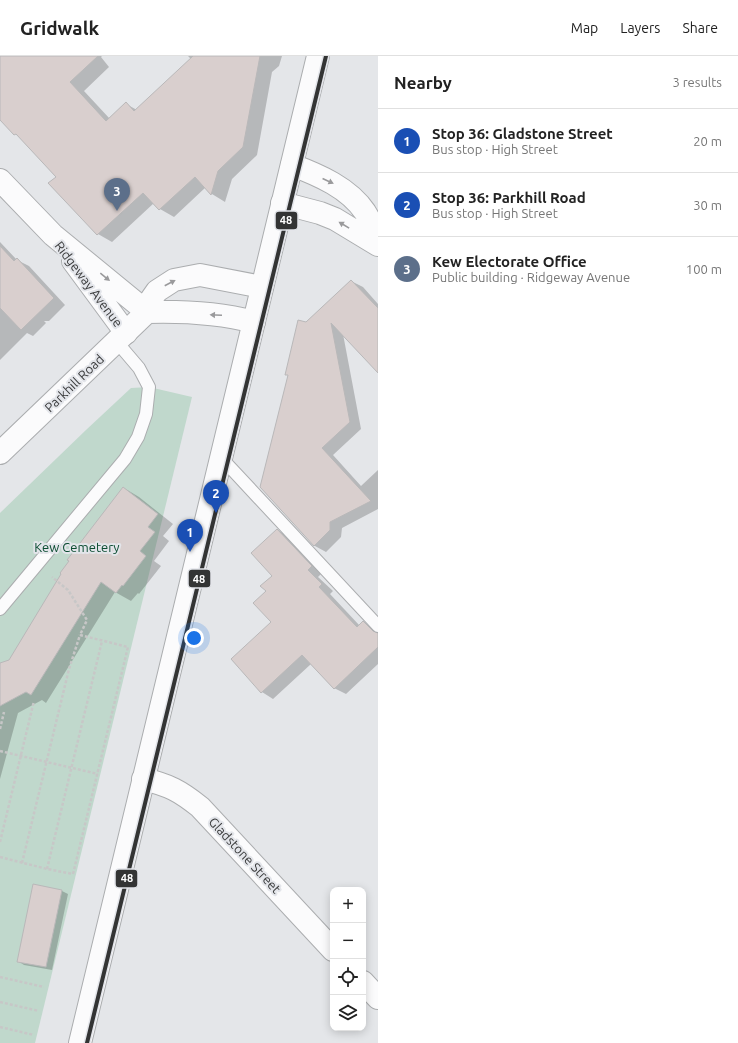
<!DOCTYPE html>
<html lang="en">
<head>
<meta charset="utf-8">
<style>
  :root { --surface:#fff; --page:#f2f2f2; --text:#222; --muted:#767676; --line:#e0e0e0; --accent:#111827 }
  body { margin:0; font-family:Ubuntu,sans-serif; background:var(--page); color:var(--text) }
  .controls { position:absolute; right:12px; bottom:12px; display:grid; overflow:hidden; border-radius:8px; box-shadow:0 2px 10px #0003 }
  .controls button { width:36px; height:36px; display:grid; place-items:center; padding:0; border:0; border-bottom:1px solid var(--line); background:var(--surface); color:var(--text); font:20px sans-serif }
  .you { position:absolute; left:194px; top:582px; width:14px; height:14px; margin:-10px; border:3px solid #fff; border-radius:50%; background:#1a73e8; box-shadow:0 0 0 6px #1a73e833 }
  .badge { display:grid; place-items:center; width:26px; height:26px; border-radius:50%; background:var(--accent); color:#fff; font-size:13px; font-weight:700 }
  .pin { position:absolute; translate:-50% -33px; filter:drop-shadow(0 1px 2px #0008) }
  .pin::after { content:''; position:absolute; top:21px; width:14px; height:12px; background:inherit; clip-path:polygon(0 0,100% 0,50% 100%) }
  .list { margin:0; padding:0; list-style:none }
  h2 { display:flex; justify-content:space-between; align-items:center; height:52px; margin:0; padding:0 16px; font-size:17px }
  h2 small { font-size:13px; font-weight:400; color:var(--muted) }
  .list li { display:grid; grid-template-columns:26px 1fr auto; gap:12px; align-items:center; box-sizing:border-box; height:64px; padding:0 16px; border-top:1px solid var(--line) }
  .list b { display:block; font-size:15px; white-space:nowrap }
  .list p { margin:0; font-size:13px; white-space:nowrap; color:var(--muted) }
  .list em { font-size:13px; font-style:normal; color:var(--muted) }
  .icon { flex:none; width:22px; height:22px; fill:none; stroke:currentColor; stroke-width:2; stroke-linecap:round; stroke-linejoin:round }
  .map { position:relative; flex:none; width:378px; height:987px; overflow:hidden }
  header { display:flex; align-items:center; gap:24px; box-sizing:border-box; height:56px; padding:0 20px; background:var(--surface); border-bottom:1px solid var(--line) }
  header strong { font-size:19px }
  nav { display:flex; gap:22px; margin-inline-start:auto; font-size:14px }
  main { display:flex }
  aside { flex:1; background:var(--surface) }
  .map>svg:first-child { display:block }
  .green { fill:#c0d8cc }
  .shadow { fill:#0003 }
  .building { fill:#d9cfce; stroke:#b9b8b9 }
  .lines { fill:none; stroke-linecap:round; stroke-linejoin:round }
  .service-casing { stroke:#abadaf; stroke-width:14 }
  .minor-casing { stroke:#abadaf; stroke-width:24 }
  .tertiary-casing { stroke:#abadaf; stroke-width:24 }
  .primary-casing { stroke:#abadaf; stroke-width:24 }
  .path { stroke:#c7c7c7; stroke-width:2.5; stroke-dasharray:3 2; stroke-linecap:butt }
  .service { stroke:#fbfbfc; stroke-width:12 }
  .minor { stroke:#fbfbfc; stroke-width:22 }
  .tertiary { stroke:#fbfbfc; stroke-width:22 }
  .primary { stroke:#fbfbfc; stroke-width:22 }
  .tram-1-casing { stroke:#e3e5ea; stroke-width:7 }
  .tram-1 { stroke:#333434; stroke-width:4 }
  .oneway { fill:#9a9a9c }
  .labels { text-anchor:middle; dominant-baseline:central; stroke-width:4; stroke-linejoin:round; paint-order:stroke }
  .street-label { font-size:13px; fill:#393a3b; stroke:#e3e5ea }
  .park-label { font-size:13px; fill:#0b4c31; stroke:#e3e5ea }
  .line-badge { stroke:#e3e5ea; stroke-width:1.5 }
  .badge-label { font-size:11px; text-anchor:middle; font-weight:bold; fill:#fff }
</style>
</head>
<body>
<header>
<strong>Gridwalk</strong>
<nav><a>Map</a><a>Layers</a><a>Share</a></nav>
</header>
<main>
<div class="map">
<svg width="378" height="987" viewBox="0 0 378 987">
  <rect width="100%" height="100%" fill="#e4e6e9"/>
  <path class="green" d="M149,331l43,10 -157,646h-35v-530l86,-83 45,-42z"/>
  <path class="shadow" d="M0,0h102l-1,1 8,10 -25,24 26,28 16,-15 11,6 54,-51 -3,-3h94l-3,10 -7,6 -15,83 -25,24 -7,23 -13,-8 -6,-7 -32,30 -14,-8 -6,-6 -42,39 -14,-8 -48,-51 7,-6 -37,-40 -5,-3 -15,-16z
    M0,186l17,18 12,6 36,39 -16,16h-5l2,2 -13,13 -6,-3 -27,27z
    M351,225l12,6 15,17v67l-35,-37 18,95 -28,26 28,31 17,-16v39l-36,19 -1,9 -15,15 -11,-6 -54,-59 28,-112 -3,-1 20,-51z
    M124,432l15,9 34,27 -10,12 6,5 -15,20 7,5 -22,28 -1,-1 -7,8 -16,-9 -69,111 -4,-3 -24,13 -18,66v-115l10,-3z
    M277,474l11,6 34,37 -4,4 15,14 -3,3 30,32 3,-4 15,10v32l-32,30 -12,-6 -23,-24 -38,35 -11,-7 -30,-32 40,-38 -5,-31 6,-15z
    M34,829l28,6 6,3 -16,76 -28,-5 -6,-4z"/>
  <path class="building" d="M0,0h98l-28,26 36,39 20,-19 8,9 59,-55h67l-17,91 -25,24 -7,24 -16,-18 -36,33 -16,-17 -46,42 -49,-52 8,-6 -40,-43 -2,1 -14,-15z
    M0,190l14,15 3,-3 37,40 -33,32 -21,-22z
    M351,224l27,28v65l-47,-50 19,99 -28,26 49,53 -41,21v8l-16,16 -54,-59 28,-112h-3l13,-55 8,2z
    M123,431l35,27 -10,13 7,5 -15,19 6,5 -23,30 -1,-1 -6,8 -15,-11 -70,113 -5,-3 -26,14v-43l9,-3 52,-86 -1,-1 9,-12 -2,-1z
    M277,473l35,37 -4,4 14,14 -3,3 38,40 6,-6 10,10 5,2v14l-44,42 -32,-34 -41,38 -30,-34 40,-37 -18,-19 13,-12 -6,-5 12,-10 -21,-23z
    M33,828l29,6 -16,77 -29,-5z"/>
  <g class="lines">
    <g class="service-casing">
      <path id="service" d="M222,399l5,9 151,162
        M0,553l125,-150 13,-22 8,-23 3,-27 -10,-19 -23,-27"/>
    </g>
    <g class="minor-casing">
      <path id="minor" d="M292,109c27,10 57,23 73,47 5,8 9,17 13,25
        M0,124l53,55 94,77
        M282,147l38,10 15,6 43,26
        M73,205l53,72
        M143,723c26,6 37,12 57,28l133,143
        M363,926l15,16"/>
    </g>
    <g class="tertiary-casing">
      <path id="tertiary" d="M147,256c35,-1 73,1 107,10
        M0,397l147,-141 3,-11 7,-10 17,-11 26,-5 62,12"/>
    </g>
    <g class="primary-casing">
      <path id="primary" d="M80,987l238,-987"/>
    </g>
    <path class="path" d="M0,673l4,-17
      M0,695l98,23
      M0,786l34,-141
      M0,801l47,12 26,5 55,-227 -48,-12 7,-15 -19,-30 -16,-13
      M22,807l47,-194 11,-34
      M47,813l55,-228
      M0,921l44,10
      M0,946l39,9
      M0,971l34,8"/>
    <use href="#service" class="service"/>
    <use href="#minor" class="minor"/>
    <use href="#tertiary" class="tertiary"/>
    <use href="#primary" class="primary"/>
    <g class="tram-1-casing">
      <path id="tram-1" d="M87,987l239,-987"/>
    </g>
    <use href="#tram-1" class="tram-1"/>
  </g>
  <defs><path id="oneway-solid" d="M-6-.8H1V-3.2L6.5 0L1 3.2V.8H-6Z"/></defs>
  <g class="oneway">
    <use href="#oneway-solid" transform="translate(328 125) rotate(25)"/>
    <use href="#oneway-solid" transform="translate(344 169) rotate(-149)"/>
    <use href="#oneway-solid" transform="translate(105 221) rotate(39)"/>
    <use href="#oneway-solid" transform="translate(170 227) rotate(-28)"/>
    <use href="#oneway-solid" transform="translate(216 259) rotate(-178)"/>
  </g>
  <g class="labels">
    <g class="street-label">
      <text transform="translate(89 228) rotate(53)">Ridgeway Avenue</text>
      <text transform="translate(74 327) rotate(-44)">Parkhill Road</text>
      <text transform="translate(245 799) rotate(47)">Gladstone Street</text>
    </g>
    <g class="park-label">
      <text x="77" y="491">Kew Cemetery</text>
    </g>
  </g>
  <g class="line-badge">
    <rect x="275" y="155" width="23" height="19" rx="4" fill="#333434"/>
    <rect x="188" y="513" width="23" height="19" rx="4" fill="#333434"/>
    <rect x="115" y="813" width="23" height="19" rx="4" fill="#333434"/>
  </g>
  <g class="badge-label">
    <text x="286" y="168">48</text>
    <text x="199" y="527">48</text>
    <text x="127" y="826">48</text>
  </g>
</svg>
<div class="controls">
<button>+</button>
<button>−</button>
<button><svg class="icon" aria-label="locate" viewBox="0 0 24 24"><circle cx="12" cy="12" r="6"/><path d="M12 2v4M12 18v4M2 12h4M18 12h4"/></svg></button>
<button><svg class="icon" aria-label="layers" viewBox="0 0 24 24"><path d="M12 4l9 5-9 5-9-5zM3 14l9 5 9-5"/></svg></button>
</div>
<div class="you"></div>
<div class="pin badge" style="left:190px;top:496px;background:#1a4fb4">1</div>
<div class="pin badge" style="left:216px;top:457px;background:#1a4fb4">2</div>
<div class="pin badge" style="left:117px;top:155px;background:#5c6f8a">3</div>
</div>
<aside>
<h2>Nearby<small>3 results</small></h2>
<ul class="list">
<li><span class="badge" style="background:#1a4fb4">1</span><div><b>Stop 36: Gladstone Street</b><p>Bus stop · High Street</p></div><em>20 m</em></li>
<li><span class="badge" style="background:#1a4fb4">2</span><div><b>Stop 36: Parkhill Road</b><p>Bus stop · High Street</p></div><em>30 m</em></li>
<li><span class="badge" style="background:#5c6f8a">3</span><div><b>Kew Electorate Office</b><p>Public building · Ridgeway Avenue</p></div><em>100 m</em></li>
</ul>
</aside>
</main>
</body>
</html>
